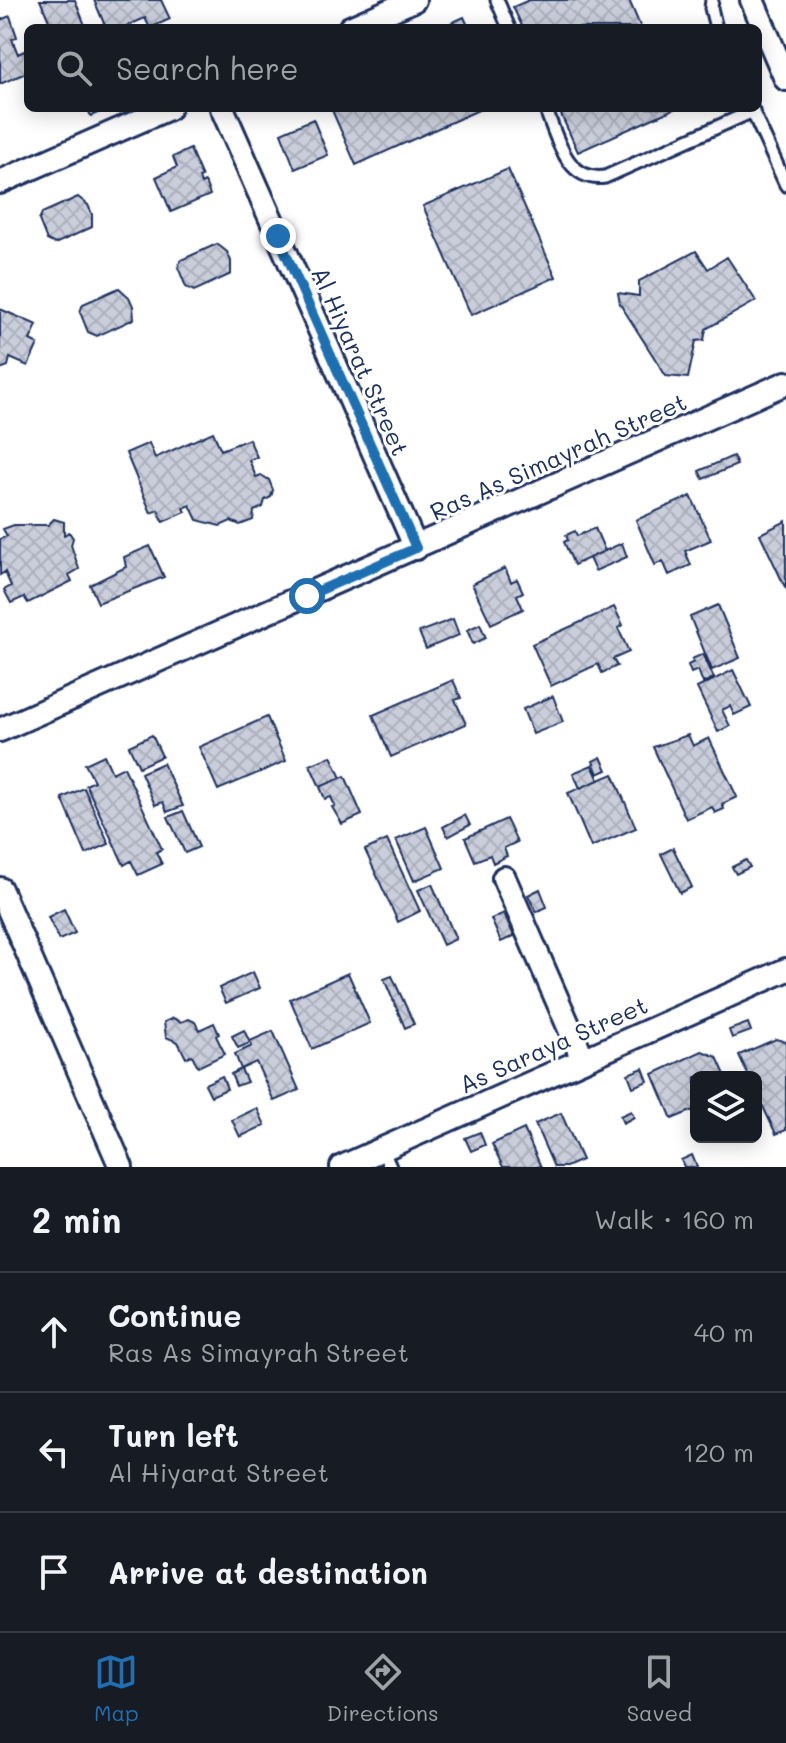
<!DOCTYPE html>
<html lang="en">
<head>
<meta charset="utf-8">
<style>
  :root { --surface:#171b24; --page:#20242c; --text:#f1f3f6; --muted:#9ea1a6; --line:#363941; --accent:#1f6fb2 }
  body { margin:0; font-family:Mali,sans-serif; background:var(--page); color:var(--text) }
  .controls { position:absolute; right:24px; bottom:24px; display:grid; overflow:hidden; border-radius:12px; box-shadow:0 4px 20px #0003 }
  .controls button { width:72px; height:72px; display:grid; place-items:center; padding:0; border:0; border-bottom:2px solid var(--line); background:var(--surface); color:var(--text); font:40px sans-serif }
  .stop { position:absolute; width:24px; height:24px; margin:-18px; border:6px solid #1f6fb2; border-radius:50%; background:#fff }
  .stop.end { background:#1f6fb2; border-color:#fff; box-shadow:0 2px 8px #0008 }
  .list { margin:0; padding:0; list-style:none }
  h2 { display:flex; justify-content:space-between; align-items:center; height:104px; margin:0; padding:0 32px; font-size:34px }
  h2 small { font-size:26px; font-weight:400; color:var(--muted) }
  .list li { display:grid; grid-template-columns:52px 1fr auto; gap:24px; align-items:center; box-sizing:border-box; height:120px; padding:0 32px; border-top:2px solid var(--line) }
  .list b { display:block; font-size:30px; white-space:nowrap }
  .list p { margin:0; font-size:26px; white-space:nowrap; color:var(--muted) }
  .list em { font-size:26px; font-style:normal; color:var(--muted) }
  .icon { flex:none; width:44px; height:44px; fill:none; stroke:currentColor; stroke-width:2; stroke-linecap:round; stroke-linejoin:round }
  .map { position:relative; flex:none; width:786px; height:1167px; overflow:hidden }
  .search { position:absolute; background:var(--surface); box-shadow:0 4px 20px #0003; left:24px; right:24px; top:24px; height:88px; display:flex; align-items:center; gap:20px; box-sizing:border-box; padding:0 28px; border-radius:12px; color:var(--muted); font-size:30px }
  .sheet { height:464px; background:var(--surface) }
  nav { display:flex; justify-content:space-around; align-items:center; box-sizing:border-box; height:112px; border-top:2px solid var(--line); background:var(--surface); font-size:22px; color:var(--muted) }
  nav a { display:grid; justify-items:center; gap:4px }
  nav .on { color:var(--accent) }
  .map>svg:first-child { display:block }
  .building { fill:url(#building-cross-hatch); stroke:#1b2f5e; stroke-width:2 }
  .lines { fill:none; stroke-linecap:round; stroke-linejoin:round }
  .service-casing { stroke:#1b2f5e; stroke-width:17 }
  .minor-casing { stroke:#1b2f5e; stroke-width:28 }
  .service { stroke:#fff; stroke-width:11 }
  .minor { stroke:#fff; stroke-width:22 }
  .route { stroke:#1f6fb2; stroke-width:10 }
  .labels { text-anchor:middle; dominant-baseline:central; stroke-width:6; stroke-linejoin:round; paint-order:stroke }
  .street-label { font-size:24px; fill:#1b2f5e; stroke:#fff }
</style>
</head>
<body>
<div class="map">
<svg width="786" height="1167" viewBox="0 0 786 1167">
  <defs>
    <pattern id="building-cross-hatch" width="8" height="8" patternUnits="userSpaceOnUse" patternTransform="scale(2)"><rect width="8" height="8" fill="#caceda"/><path d="M0 0l8 8M0 8l8-8" fill="none" stroke="#adb1be"/></pattern>
  </defs>
  <rect width="100%" height="100%" fill="#fff"/>
  <filter id="ink" filterUnits="userSpaceOnUse"><feTurbulence type="fractalNoise" baseFrequency=".0125" numOctaves="2"/><feDisplacementMap in="SourceGraphic" scale="16" xChannelSelector="R" yChannelSelector="G"/><feConvolveMatrix kernelMatrix="1 2 1 2 8 2 1 2 1" color-interpolation-filters="sRGB"/></filter>
  <g filter="url(#ink)">
    <path class="building" d="M40,0h35l11,28h-34z
      M94,0h67l9,19 -20,9 -5,-10 -23,10h-16z
      M529,0h100l12,28h-118l-10,-21z
      M10,16l7,21 -5,2 6,15 6,-3 4,7v14l-28,12v-64z
      M464,17l5,11h-29z
      M87,108h22l-18,8z
      M331,108h152l-127,57z
      M558,108h118l-98,44z
      M313,119l15,36 -33,14 -14,-36z
      M190,149l12,28 -3,1 2,6 4,-2 5,13 -39,17 -15,-35 21,-10 -4,-10z
      M508,169l48,108 -85,38 -48,-109z
      M78,197l10,8 4,9v13l-37,17 -8,-4 -8,-20 3,-7z
      M217,244l10,8 4,9v13l-37,17 -8,-4 -8,-20 3,-7z
      M696,251l12,18 19,-12 29,44 -50,28 -2,11 -8,1 -8,37 -22,-2 -46,-72 -2,-11 21,3v-15z
      M119,288l10,9 4,9 1,13 -37,17 -9,-4 -8,-20 3,-8z
      M0,309l37,16 -7,15 8,4 -10,22 -18,-8 -2,8 -8,3z
      M213,432l8,18 28,-11 8,18 -8,3 7,17 5,-2 8,5 4,10 -2,7 -6,3 -2,7 -9,4 -1,9 -13,5 -9,-4 -11,5 -23,-6 -7,-15 -6,3 2,4 -23,10 -5,-12 -7,3 -25,-60 23,-10 6,15z
      M733,456l4,9 -34,14 -4,-8z
      M691,496l20,44 -26,11 6,14 -22,10 -6,-14 -8,4 -19,-45z
      M54,519l10,3v13l5,-3 4,6 -2,7 8,24 -10,6 3,6 -44,22 -4,-6 -13,6 -7,-13 7,-4 -6,-14 -5,3v-36l7,-3 -4,-7 11,-4h34z
      M786,521v68l-26,-55z
      M595,528l10,23 -31,14 -10,-23 4,-2 -2,-5 9,-4 2,5z
      M622,543l5,14 -32,14 -6,-13z
      M150,546l14,31 -66,26 -8,-18 36,-18 -2,-10z
      M505,568l6,14 6,-3 6,13 -6,3 6,14 -32,15 -19,-40z
      M718,605l22,53 -28,12 -22,-53z
      M614,607l9,18 -5,3 11,24 -16,7 4,7 -15,7 -4,-9 -47,22 -19,-42z
      M453,619l6,16 -33,14 -7,-17z
      M480,624l6,14 -13,6 -6,-14z
      M703,654l11,24 -11,5 -5,-13 -7,3 -3,-8 6,-3 -2,-3z
      M733,670l18,37 -17,8 -4,-9 -8,4 8,16 -12,6 -21,-44z
      M453,680l8,18 -6,2 11,24 -75,33 -18,-42z
      M553,696l10,26 -30,12 -10,-25z
      M267,717l19,44 -68,29 -19,-43z
      M152,735l10,21 -23,11 -10,-21z
      M688,735l5,11 16,-8 28,59 -15,7 2,5 -9,4 -3,-6 -26,12 -33,-72z
      M104,755l8,18 12,-6 38,82 -6,3 6,12 -24,11 -7,-14 -7,4 -38,-80 8,-4 -9,-17z
      M331,756l10,22 -21,9 -10,-22z
      M601,757l6,13 -9,4 -5,-13z
      M163,763l20,43 -16,6 -4,-10 -8,3 -14,-32z
      M592,765l7,15 -19,8 -7,-15z
      M613,774l23,54 -45,19 -23,-54z
      M345,776l17,39 -20,9 -10,-17 3,-1 -4,-9 -6,2 -5,-12z
      M84,788l25,56 -23,10 -24,-56z
      M183,811l16,36 -14,6 -17,-36z
      M465,815l5,10 -22,12 -5,-10z
      M506,819l11,23 -13,6 3,8 -14,7 -3,-8 -15,6 -10,-23z
      M426,827l18,41 -30,13 -18,-41z
      M387,840l33,71 -22,11 -33,-72z
      M673,848l19,39 -12,6 -19,-39z
      M746,860l4,7 -14,7 -4,-7z
      M432,884l24,55 -13,6 -25,-55z
      M540,889l7,18 -11,5 -8,-17z
      M64,909l11,24 -16,7 -11,-23z
      M504,913l10,23 -13,6 -10,-23z
      M253,972l7,16 -34,15 -7,-15z
      M348,973l22,50 -58,26 -22,-50z
      M392,976l22,48 -9,4 -21,-49z
      M173,1018l8,4 8,-3 6,3 4,8 15,-7 5,11 -3,2 9,18 -27,13 -6,-12 -6,3 -8,-16 -12,-5 -2,-15z
      M748,1023l3,8 -19,7 -3,-8z
      M244,1030l6,13 -12,5 -6,-12z
      M273,1031l26,59 -25,11 -18,-39 -15,7 -6,-15 17,-8 -2,-5z
      M776,1039l10,3v88l-10,4 -20,-42v-15h-7l-10,-22z
      M702,1051l15,6 9,20h-30v32l-24,10 -19,-45z
      M643,1068l5,13 -15,6 -5,-13z
      M241,1069l6,13 -11,4 -5,-12z
      M222,1076l5,13 -16,7 -6,-12z
      M257,1108l8,17 -25,12 -8,-17z
      M631,1111l3,6 -11,6 -3,-7z
      M561,1113l21,47 -16,7h-12l-19,-43z
      M524,1129l17,38h-38l-11,-23z
      M480,1132l5,13 -14,6 -6,-13z
      M692,1155l5,12h-13l-3,-7z"/>
    <g class="lines">
      <g class="service-casing">
        <path id="service" d="M497,0l12,28
          M712,0l-1,8 5,20
          M545,108c12,28 21,75 60,69l148,-66
          M751,108l35,77
          M382,1149l8,18"/>
      </g>
      <g class="minor-casing">
        <path id="minor" d="M752,0l34,79
          M350,28l64,-28
          M222,108l194,440
          M0,182l169,-74
          M0,730l786,-347
          M504,878l79,181
          M0,889l121,278
          M342,1167l444,-197"/>
      </g>
      <use href="#service" class="service"/>
      <use href="#minor" class="minor"/>
    </g>
  </g>
  <g class="lines" filter="url(#ink)">
    <path class="route" d="M278,236l138,312 -109,48"/>
  </g>
  <g class="labels">
    <g class="street-label">
      <text transform="translate(361 361) rotate(66)">Al Hiyarat Street</text>
      <text transform="translate(558 456) rotate(-24)">Ras As Simayrah Street</text>
      <text transform="translate(553 1044) rotate(-24)">As Saraya Street</text>
    </g>
  </g>
</svg>
<div class="controls">
<button><svg class="icon" aria-label="layers" viewBox="0 0 24 24"><path d="M12 4l9 5-9 5-9-5zM3 14l9 5 9-5"/></svg></button>
</div>
<div class="stop" style="left:307px;top:596px"></div>
<div class="stop end" style="left:278px;top:236px"></div>
<div class="search"><svg class="icon" aria-label="search" viewBox="0 0 24 24"><circle cx="10" cy="10" r="6"/><path d="M15 15l6 6"/></svg>Search here</div>
</div>
<section class="sheet">
<h2>2 min<small>Walk · 160 m</small></h2>
<ul class="list">
<li><svg class="icon" aria-label="ahead" viewBox="0 0 24 24"><path d="M12 20V5M6 11l6-6 6 6"/></svg><div><b>Continue</b><p>Ras As Simayrah Street</p></div><em>40 m</em></li>
<li><svg class="icon" aria-label="left" viewBox="0 0 24 24"><path d="M17 20v-9H6M10 6l-5 5 5 5"/></svg><div><b>Turn left</b><p>Al Hiyarat Street</p></div><em>120 m</em></li>
<li><svg class="icon" aria-label="arrive" viewBox="0 0 24 24"><path d="M6 21V4h12l-3 4 3 4H6"/></svg><div><b>Arrive at destination</b></div></li>
</ul>
</section>
<nav>
<a class="on"><svg class="icon" aria-label="map" viewBox="0 0 24 24"><path d="M3 6l6-2 6 2 6-2v14l-6 2-6-2-6 2zM9 4v14M15 6v14"/></svg>Map</a>
<a><svg class="icon" aria-label="directions" viewBox="0 0 24 24"><path d="M12 3l9 9-9 9-9-9zM9 14v-3h6M13 9l2 2-2 2"/></svg>Directions</a>
<a><svg class="icon" aria-label="saved" viewBox="0 0 24 24"><path d="M7 4h10v16l-5-4-5 4z"/></svg>Saved</a>
</nav>
</body>
</html>
